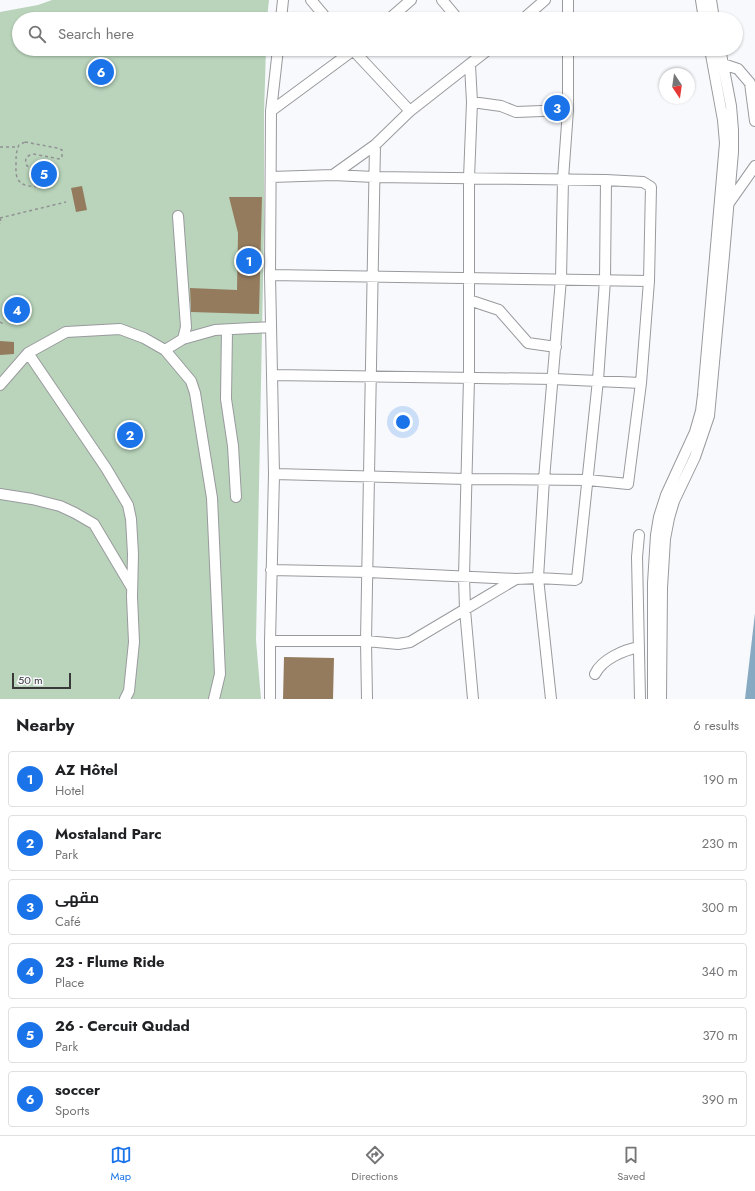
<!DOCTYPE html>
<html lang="en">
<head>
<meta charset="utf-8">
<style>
  :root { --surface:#fff; --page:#f6f6f6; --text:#202124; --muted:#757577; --line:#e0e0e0; --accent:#1a73e8 }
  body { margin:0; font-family:Jost,Cairo,sans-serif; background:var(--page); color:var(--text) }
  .compass { position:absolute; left:659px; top:68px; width:36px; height:36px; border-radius:50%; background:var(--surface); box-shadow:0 1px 3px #0004; rotate:167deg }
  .scale { position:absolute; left:12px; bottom:10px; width:59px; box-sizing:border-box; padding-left:4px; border:2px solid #39393a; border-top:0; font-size:11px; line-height:14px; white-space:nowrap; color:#39393a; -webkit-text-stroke:3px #f8f9fd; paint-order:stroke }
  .you { position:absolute; left:403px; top:422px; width:14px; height:14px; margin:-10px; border:3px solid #fff; border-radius:50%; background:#1a73e8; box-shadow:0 0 0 6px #1a73e833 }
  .badge { display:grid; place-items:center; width:26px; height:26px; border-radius:50%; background:var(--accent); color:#fff; font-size:13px; font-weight:700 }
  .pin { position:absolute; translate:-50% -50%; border:2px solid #fff; box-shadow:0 1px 4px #0006 }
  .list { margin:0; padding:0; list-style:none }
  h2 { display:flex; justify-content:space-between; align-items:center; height:52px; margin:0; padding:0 16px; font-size:17px }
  h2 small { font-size:13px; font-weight:400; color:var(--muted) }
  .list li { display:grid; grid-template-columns:26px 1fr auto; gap:12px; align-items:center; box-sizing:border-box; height:56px; margin:0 8px 8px; padding:0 8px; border:1px solid var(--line); border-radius:4px }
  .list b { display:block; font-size:15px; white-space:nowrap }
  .list p { margin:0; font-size:13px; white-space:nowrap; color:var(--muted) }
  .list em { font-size:13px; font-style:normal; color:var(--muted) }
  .icon { flex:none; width:22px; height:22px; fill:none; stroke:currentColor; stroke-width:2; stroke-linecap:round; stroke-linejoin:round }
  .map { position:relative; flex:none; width:755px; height:699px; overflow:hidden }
  .search { position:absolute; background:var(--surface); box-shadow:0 1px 3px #0004; left:12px; right:12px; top:12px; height:44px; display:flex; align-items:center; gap:10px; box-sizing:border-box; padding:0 14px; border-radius:22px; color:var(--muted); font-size:15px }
  .sheet { height:436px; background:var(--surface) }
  nav { display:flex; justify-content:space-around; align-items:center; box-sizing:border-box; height:56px; border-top:1px solid var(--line); background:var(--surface); font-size:11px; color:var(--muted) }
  nav a { display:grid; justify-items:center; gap:2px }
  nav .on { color:var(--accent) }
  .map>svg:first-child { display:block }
  .green { fill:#b9d4bb }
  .water { fill:#87aac2 }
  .building { fill:#947b5e }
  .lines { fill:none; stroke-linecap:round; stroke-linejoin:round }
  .minor-casing { stroke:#999a9d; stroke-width:12 }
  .path { stroke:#919194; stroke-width:1.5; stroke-dasharray:3 3; stroke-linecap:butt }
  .minor { stroke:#fff; stroke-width:10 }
</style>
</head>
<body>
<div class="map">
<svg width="755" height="699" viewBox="0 0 755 699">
  <rect width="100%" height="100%" fill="#f8f9fd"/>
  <path class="green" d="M52,0h217l-2,19h-248v30h247l-2,64v117l-8,410 5,59h-261v-687l38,-7z"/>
  <path class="water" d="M755,613v86h-10z"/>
  <path class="building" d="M82,186l5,24 -11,2 -5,-24z
    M229,197h33l-3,117 -68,-2 -1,-24 47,2 1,-57z
    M0,341l14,1v12l-14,1z
    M284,657l50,1 -1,41h-50z"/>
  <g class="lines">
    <g class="minor-casing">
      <path id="minor" d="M311,0l16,19
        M442,0l16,19
        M701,0l3,19
        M711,0l3,19
        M281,19l2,-19
        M389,19l22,-19
        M523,19l22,-19
        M568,19v-19
        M352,49l58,62
        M723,64l15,5 12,14 5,38
        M470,65l2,37 -3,76v200l-5,198 1,34 8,89
        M472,102l29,4 15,6 52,-2
        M271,111l84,-62
        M333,175l42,-30 35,-34 79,-62
        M271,177l62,-2 41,2 232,3 37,2 8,5 -2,94 -8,102 -13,101 -40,-4 -122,-1 -192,-5
        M729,203l26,-37
        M178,216l8,111 -3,12
        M270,275l379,6
        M469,300l30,10 29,33 28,4
        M227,330l-1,69 7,47 3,51
        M165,350l18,-11 32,-9 56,-3
        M28,353l78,115 22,37 3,14 2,35 -1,43 2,45 -5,49 -4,8
        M272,375l282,4 87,4
        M0,385l28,-32 38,-21 54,-3 24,9 21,12 26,31 4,12 17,105 8,176 -6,25
        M0,494l32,5 28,7 15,7 19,11 38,64
        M639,535l-2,22 3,142
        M271,570l97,2 148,7 22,-1 37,2 2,-1 21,-199 7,-100 1,-100
        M270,641h96l32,3 12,-2 106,-63
        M595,674c7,-15 29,-24 44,-27
        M270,699v-58l4,-167 -4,-199 1,-164 7,-62
        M367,699l-1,-58 9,-496
        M551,699l-13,-121 6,-99 17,-200 2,-100 5,-69v-61
        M653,699v-116l3,-48 3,-18 7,-22 29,-63 6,-21 2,-16 22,-252 -2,-23 -13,-71
        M661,699l1,-111 3,-49 4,-21 5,-17 21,-44 14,-41 15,-161 9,-103v-22l-2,-24 -11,-57"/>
    </g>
    <path class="path" d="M25,142l32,6 5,2v7l-2,2 -27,-5c-7,2 -9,5 -6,12 9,4 19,0 29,5 8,15 -28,20 -36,11 -5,-5 -4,-12 -4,-18 0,-7 0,-13 3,-19z
      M0,147h18
      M0,218l66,-16
      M0,218l1,4 -1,2
      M0,322l5,3"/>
    <use href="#minor" class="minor"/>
  </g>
</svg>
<svg class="compass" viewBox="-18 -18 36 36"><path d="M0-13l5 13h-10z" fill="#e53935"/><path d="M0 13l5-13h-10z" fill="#757577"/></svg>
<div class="scale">50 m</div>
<div class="you"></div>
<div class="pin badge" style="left:249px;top:261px">1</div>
<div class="pin badge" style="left:130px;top:435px">2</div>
<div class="pin badge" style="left:557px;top:108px">3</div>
<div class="pin badge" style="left:17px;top:310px">4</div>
<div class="pin badge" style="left:44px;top:174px">5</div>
<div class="pin badge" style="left:101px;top:72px">6</div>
<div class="search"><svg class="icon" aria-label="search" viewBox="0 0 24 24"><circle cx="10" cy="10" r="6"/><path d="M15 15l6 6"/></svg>Search here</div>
</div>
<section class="sheet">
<h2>Nearby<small>6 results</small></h2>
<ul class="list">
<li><span class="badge">1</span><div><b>AZ Hôtel</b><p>Hotel</p></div><em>190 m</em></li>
<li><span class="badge">2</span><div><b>Mostaland Parc</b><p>Park</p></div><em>230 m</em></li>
<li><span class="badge">3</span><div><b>مقهى</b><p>Café</p></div><em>300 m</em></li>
<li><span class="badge">4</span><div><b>23 - Flume Ride</b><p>Place</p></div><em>340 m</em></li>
<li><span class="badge">5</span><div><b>26 - Cercuit Qudad</b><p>Park</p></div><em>370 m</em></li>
<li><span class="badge">6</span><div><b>soccer</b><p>Sports</p></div><em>390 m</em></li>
</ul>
</section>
<nav>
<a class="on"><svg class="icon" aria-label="map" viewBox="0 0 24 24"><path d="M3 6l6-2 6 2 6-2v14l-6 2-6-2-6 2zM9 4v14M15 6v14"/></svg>Map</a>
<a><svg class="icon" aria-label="directions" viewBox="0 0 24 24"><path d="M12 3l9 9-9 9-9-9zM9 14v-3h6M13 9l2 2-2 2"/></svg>Directions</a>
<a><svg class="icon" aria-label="saved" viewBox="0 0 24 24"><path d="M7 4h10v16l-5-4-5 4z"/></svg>Saved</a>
</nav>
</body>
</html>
